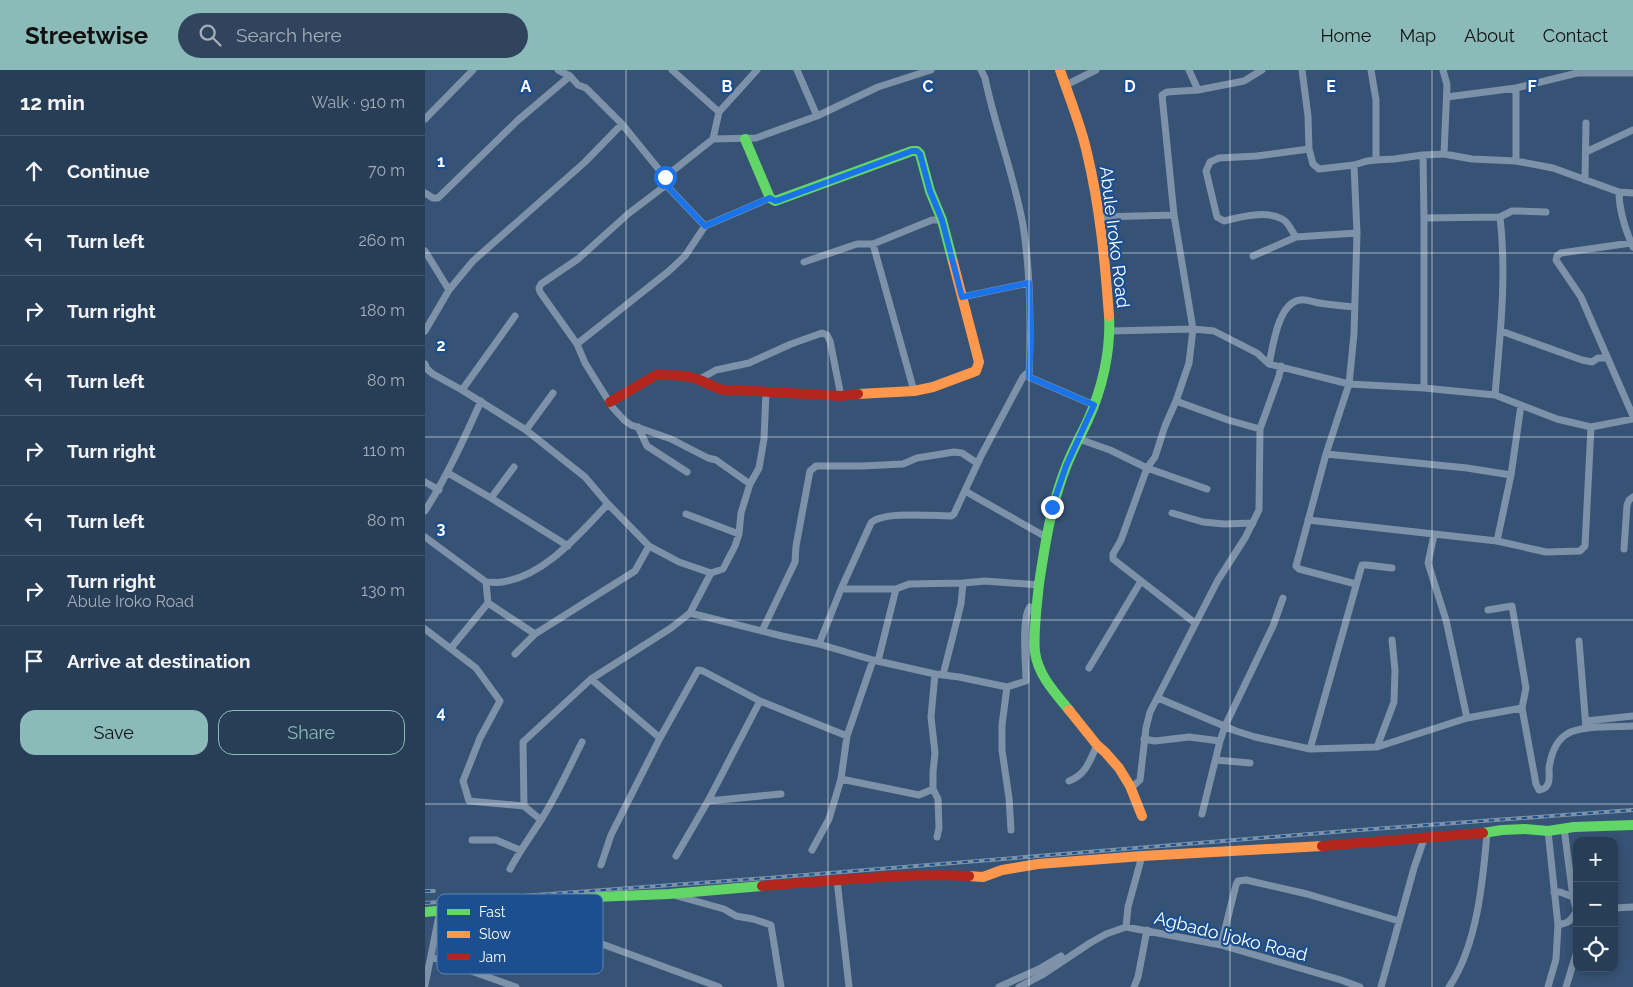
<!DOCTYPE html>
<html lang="en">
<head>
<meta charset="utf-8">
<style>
  :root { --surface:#283e57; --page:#30455d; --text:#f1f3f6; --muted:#a5aeba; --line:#44576d; --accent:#8bbbb9 }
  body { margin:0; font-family:Raleway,sans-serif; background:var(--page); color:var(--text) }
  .controls { position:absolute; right:15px; bottom:15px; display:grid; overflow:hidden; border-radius:10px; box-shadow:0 2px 8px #0003 }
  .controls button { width:45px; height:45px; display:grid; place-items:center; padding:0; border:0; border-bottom:1px solid var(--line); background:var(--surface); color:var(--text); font:25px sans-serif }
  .stop { position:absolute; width:15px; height:15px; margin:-11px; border:4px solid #1a73e8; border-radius:50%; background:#fff }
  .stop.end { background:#1a73e8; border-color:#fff; box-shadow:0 1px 5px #0008 }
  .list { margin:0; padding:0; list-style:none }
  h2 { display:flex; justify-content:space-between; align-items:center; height:65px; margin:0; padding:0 20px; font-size:21px }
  h2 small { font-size:16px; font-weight:400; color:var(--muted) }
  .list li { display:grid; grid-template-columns:32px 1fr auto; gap:15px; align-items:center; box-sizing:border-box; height:70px; padding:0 20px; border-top:1px solid var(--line) }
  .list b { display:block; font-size:19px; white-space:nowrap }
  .list p { margin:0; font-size:16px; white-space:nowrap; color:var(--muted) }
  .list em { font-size:16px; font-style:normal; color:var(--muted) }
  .actions { display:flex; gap:10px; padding:15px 20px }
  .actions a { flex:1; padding:11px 0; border:1px solid var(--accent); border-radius:15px; text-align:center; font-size:18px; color:var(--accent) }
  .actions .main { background:var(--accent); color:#111 }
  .icon { flex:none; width:28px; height:28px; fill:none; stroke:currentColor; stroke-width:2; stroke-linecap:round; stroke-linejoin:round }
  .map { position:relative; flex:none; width:1208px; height:917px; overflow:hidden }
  header { display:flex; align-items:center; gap:30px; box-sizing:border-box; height:70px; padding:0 25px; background:var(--accent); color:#111 }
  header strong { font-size:24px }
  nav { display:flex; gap:28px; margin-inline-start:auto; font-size:18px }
  .search { width:350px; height:45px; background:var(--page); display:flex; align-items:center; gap:12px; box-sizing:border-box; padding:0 18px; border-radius:28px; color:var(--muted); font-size:19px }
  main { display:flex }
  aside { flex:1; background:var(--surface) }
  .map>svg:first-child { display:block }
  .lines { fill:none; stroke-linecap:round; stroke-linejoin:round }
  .street { stroke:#7d92a8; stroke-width:7 }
  .fast { stroke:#63d668; stroke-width:10 }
  .slow { stroke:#ff974d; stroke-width:10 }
  .jam { stroke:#b3261e; stroke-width:10 }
  .rail-casing { stroke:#7e92a7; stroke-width:4 }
  .rail { stroke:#1b4f8f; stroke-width:2; stroke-dasharray:5.5; stroke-linecap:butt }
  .route { stroke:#1a73e8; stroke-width:6 }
  .grid { fill:none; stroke:#fff; stroke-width:1; stroke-opacity:0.55 }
  .labels { text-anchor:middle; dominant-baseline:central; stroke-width:4.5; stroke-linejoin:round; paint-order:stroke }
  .street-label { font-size:18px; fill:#fff; stroke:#1b4f8f }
  .key { fill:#1b4f8f; stroke:#5f84b1; stroke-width:1 }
  .key-label { font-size:14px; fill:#fff }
  .grid-label { font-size:16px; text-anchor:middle; font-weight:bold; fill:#fff; stroke:#1b4f8f; stroke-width:4.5; stroke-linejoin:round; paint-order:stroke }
</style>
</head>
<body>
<header>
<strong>Streetwise</strong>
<div class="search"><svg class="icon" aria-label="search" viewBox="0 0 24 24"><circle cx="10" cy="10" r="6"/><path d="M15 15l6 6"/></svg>Search here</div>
<nav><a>Home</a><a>Map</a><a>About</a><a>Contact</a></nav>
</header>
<main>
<aside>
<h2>12 min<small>Walk · 910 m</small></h2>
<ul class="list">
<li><svg class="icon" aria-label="ahead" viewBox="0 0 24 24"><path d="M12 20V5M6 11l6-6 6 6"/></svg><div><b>Continue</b></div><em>70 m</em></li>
<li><svg class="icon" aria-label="left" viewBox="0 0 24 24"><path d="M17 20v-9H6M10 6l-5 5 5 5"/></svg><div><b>Turn left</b></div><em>260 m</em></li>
<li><svg class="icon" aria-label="right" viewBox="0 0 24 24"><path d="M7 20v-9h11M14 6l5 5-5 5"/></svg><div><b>Turn right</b></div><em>180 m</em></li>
<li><svg class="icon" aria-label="left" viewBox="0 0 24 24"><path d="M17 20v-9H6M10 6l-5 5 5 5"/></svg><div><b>Turn left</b></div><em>80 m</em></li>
<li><svg class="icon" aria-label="right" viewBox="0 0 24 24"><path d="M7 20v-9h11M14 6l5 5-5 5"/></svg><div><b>Turn right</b></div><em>110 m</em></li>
<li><svg class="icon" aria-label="left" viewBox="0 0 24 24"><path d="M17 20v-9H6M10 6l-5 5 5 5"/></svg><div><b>Turn left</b></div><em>80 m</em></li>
<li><svg class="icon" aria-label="right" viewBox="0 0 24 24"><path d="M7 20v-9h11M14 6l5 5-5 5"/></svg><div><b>Turn right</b><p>Abule Iroko Road</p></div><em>130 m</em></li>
<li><svg class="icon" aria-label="arrive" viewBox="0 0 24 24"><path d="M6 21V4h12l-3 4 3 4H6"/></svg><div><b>Arrive at destination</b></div></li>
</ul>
<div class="actions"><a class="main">Save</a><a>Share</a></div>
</aside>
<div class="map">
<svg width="1208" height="917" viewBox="0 0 1208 917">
  <rect width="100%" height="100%" fill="#365274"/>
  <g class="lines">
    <path class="street" d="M133,0l12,6 8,9 8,3 36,36 43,53
      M247,0l47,42
      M372,0l20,46
      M764,0l9,20
      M877,0l6,46 1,33 4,15 6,5 35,-4 13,-4 9,-1 18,-1 29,-4 21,-1 28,5 44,2 37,7 66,24 14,1
      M946,0l5,30v60
      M1018,0l4,15 -3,69
      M641,15l30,-15
      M1091,18v73
      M1022,27l69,-9 61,-15h56
      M0,49l48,-49
      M288,69l43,-1 61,-22 61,-29 53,-17
      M1161,82l47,-22
      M998,85l1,63v170
      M929,95l3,68 -3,101 -5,50 -23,70 -30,112 3,3 57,15
      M1160,110l1,-57
      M241,115l39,41
      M1194,122c0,19 6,37 14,55
      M0,123l8,5h5l79,-77 53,-45
      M675,147l74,-2
      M999,148l76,-1 12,-6h7l27,1
      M871,167c-4,-5 -8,-16 -14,-18 -16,-9 -42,-2 -58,2l-7,-4 -11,-46 4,-9 9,-4 38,-2 52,-7
      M1206,173l-70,10 -4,3 -1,4 25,37 52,119
      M448,174l41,147
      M0,181l24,39
      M828,186l43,-19 61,-4
      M379,192l53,-18h16l59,-24h10
      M537,227l67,-14
      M0,261l24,-41 24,-29 112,-99 37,-38
      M685,261l83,-2 21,2 43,22 12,11 80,20 75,4 71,7 62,24 34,8 42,-8
      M1076,261l81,29 10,2 6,-4h9
      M152,274l92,-73 16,-15 20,-30 65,-28
      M0,294l2,5 6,5 29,16 64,40 59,47 23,27 41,42 30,16 32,11
      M844,294c4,-18 9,-61 31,-64 6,-1 13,2 19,3 12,2 23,3 35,4
      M604,307l65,28
      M273,310l18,-10 33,-7 42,-19 31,-11 5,2 3,6 11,55
      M37,320l53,-74
      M1070,325c5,-59 12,-119 5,-178
      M751,331l52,19 32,9
      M213,357l9,19 40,26
      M101,360l27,-37
      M654,369l31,11 37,18 60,21
      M901,384l141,14 44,7
      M23,403l43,25 77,48
      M0,412l14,8
      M325,414l-34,-24 -8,-2 -37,-19 -40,-14 -7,-5 -11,-12 -28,-45 -8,-19 -37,-52 -1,-4 2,-4 37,-25 50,-45 38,-29 -1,-8 48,-38 6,-27 38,-42
      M540,421l81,46
      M66,428l23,-31
      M0,441c22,-35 39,-72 56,-110
      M747,443l31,9 21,2 29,-1
      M261,444l53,20
      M883,450l189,21 14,-66 10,-70
      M1009,465l-6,28 18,57 21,98
      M0,467l61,45
      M1072,471l49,11 34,-1 5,-5 6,-119
      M1199,479l3,-44 2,-5 4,-3
      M416,519h55l13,-5 54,-1 22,-2 55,4
      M63,533l47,31
      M1063,540l24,-4 14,82 -4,20 14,76 3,6c5,-1 7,-2 9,-6 2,-5 1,-11 1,-16 2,-13 6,-27 18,-34 13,-9 49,-7 66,-8
      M265,543l92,23 37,8 54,16 62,14 24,3 48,10 19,-6c0,-16 -5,-63 4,-74l6,1
      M770,553l-82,-64v-5l8,-14 26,-72 8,-11 10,-31 11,-25 13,-38 4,-34 -19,-114 -12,-120 5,-3 31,-2 46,-9 18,-11
      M0,559l51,39 24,33 -20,37 -17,43 6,20 55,5
      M337,561l33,-69 1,-16 14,-75 6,-5h46l41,-2 14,-6 37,-6 8,1 15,10
      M1154,571l7,87
      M394,574l22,-55 30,-66c11,-12 63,-7 80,-7l3,-2 27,-58 42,-79 3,-3 3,3c2,-50 2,-102 -6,-152 -9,-50 -28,-98 -38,-147l-4,-8
      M26,578l37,-45 -2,-21c6,0 11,1 16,0 43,-6 78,-49 106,-78
      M90,584l20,-20 100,-63 14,-25
      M453,591l18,-72
      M664,598l52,-87
      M510,604l-4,43 4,36 -2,19v17l5,10 1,29 -2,9
      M518,605l18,-71 2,-21
      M166,609l69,59
      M582,617l-5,38v25l7,48 2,32
      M733,628l78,33 19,6 55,12 67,-2 90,-29 55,-10
      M1161,651l47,-5
      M719,669l11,2 34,-4 31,4
      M952,677l17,-45 1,-32 -3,-30
      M885,679l51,-181 1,-3h5l25,3
      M791,690l34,3
      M416,709l78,16 14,-6
      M644,711c17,-6 21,-21 28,-36
      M706,718l9,-8 6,-52 4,-16 68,-132 27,-42 14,-28 1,-81 19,-53 2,-10
      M283,731l73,-7
      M777,744l18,-73 5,-15 48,-100 10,-28
      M116,750l-17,-14 -1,-64 68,-63 80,-51 19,-15 21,-40 12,-4 12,-23 4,-12 2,-21 9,-29 9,-16 5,-29 2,-47
      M1139,758l9,69 4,16
      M1123,761l10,94 -2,34 -8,28
      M47,770h24l24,10
      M387,780l17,-31 12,-40 6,-43 26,-76
      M251,786l32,-55 52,-100
      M176,795l10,-30 49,-97 38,-68 5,1 57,30 87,35
      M85,799c9,-17 20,-32 31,-49 16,-25 28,-52 41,-78
      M412,810l12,107
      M1129,822h6l13,5
      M252,826l47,13 12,7 17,3 18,6 10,62
      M1189,838l19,-1
      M14,850l90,8 35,4 27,8 128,47
      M1133,855c14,-3 11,-4 19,-14
      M701,857l2,-20 14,-51
      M796,875l15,-60 2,-4 8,-1 61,14 92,27
      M7,887l84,30
      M0,915l14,-69
      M574,917l40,-18 22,-13
      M594,917l23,-12 48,-32 16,-9 20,-7 95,18 120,35 19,7
      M709,917l4,-10 9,-47
      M956,917l33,-119 10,-29
      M1024,917c28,-41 34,-106 38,-154
      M1141,917l11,-36"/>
    <path class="fast" d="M320,69l25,59 5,3 137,-50h5l3,3 10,37 12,29 11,42
      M644,640c-14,-17 -31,-35 -34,-58 -2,-19 2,-48 4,-68 6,-40 12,-79 27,-117 6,-16 14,-30 21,-45 15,-32 24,-71 22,-106
      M1058,763l19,-3 23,-1 23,2 26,-4 59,-2
      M0,842l144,-14 100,-4 93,-8"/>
    <path class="slow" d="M635,0c9,27 21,55 27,83 13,54 18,108 22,163
      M433,324l56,-3 19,-4 43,-16 3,-9 -26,-100
      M644,640l28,35 8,7 14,16 11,18 12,30
      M544,806l14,1 19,-7 36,-6 104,-8 180,-10"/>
    <path class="jam" d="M185,332l46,-27h5c12,0 25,0 36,4 14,5 23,14 39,11l105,6 17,-2
      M897,776l161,-13
      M337,816c69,-5 139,-13 207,-10"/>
    <g class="rail-casing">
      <path id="rail" d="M0,821h9
        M0,833l343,-25 578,-47 287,-21"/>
    </g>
    <use href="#rail" class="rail"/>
  </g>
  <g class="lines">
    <path class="route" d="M240,107l1,8 39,41 65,-28 5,3 4,-1 133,-49h5l3,3 10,37 12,29 20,77 67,-14 2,54 -2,40 65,28 -28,61 -14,41"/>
  </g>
  <path class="grid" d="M201,0v917M403,0v917M604,0v917M805,0v917M1007,0v917M0,183h1208M0,367h1208M0,550h1208M0,734h1208"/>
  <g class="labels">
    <g class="street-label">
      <text transform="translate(690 167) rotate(83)">Abule Iroko Road</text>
      <text transform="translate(806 866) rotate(14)">Agbado Ijoko Road</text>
    </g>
  </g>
  <rect x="12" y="824" width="166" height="80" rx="8" class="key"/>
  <rect x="22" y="839" width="23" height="6" fill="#63d668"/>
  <rect x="22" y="861" width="23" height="7" fill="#ff974d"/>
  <rect x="22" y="884" width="23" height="6" fill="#b3261e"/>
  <g class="key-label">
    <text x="54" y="847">Fast</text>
    <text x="54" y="869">Slow</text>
    <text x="54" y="892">Jam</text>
  </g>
  <g class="grid-label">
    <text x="101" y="22">A</text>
    <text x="302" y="22">B</text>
    <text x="503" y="22">C</text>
    <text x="705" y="22">D</text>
    <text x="906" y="22">E</text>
    <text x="1107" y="22">F</text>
    <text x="16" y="97">1</text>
    <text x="16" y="281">2</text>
    <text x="16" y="464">3</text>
    <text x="16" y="648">4</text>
  </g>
</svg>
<div class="controls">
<button>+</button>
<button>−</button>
<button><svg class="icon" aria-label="locate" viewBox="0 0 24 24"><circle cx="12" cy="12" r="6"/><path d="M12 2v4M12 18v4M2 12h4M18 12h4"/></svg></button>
</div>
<div class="stop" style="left:240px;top:107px"></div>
<div class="stop end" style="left:627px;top:437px"></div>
</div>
</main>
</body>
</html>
